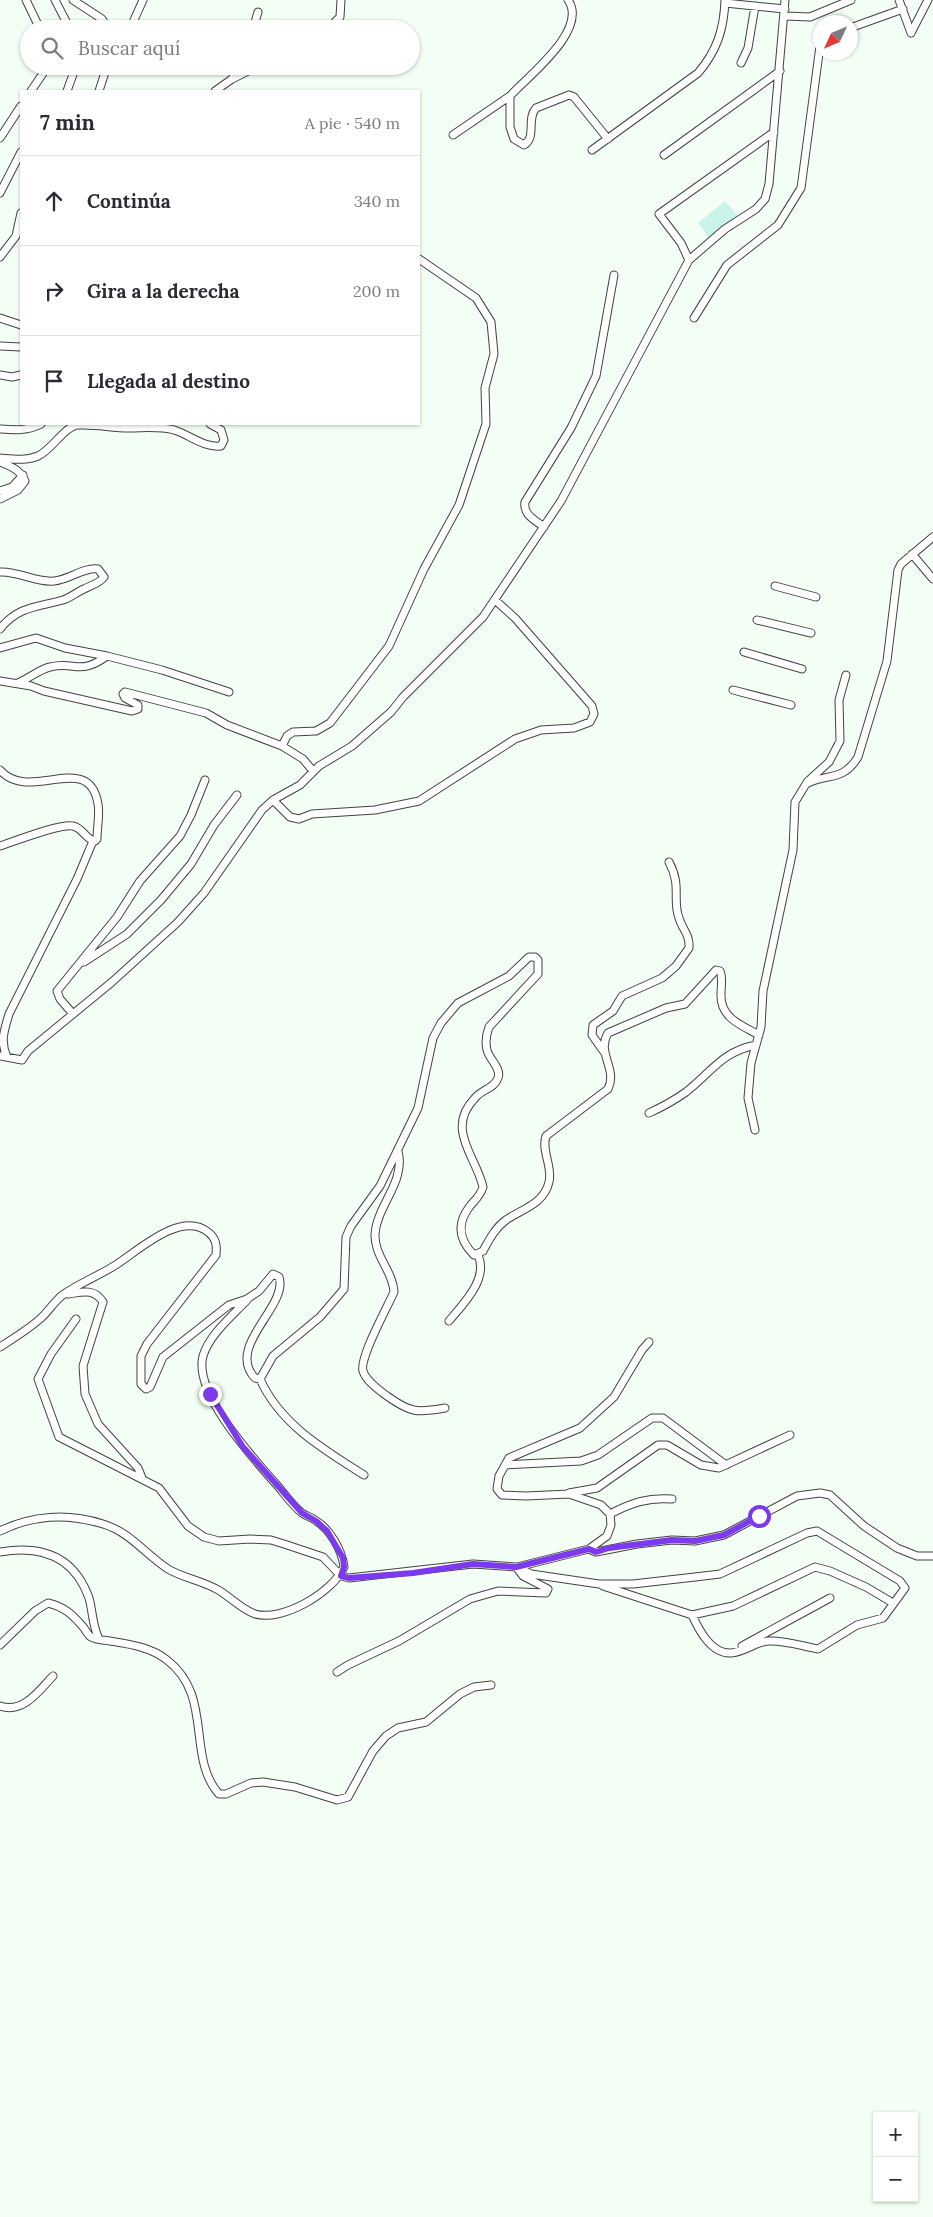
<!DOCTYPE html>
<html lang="es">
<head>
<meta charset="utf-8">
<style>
  :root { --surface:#fff; --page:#f2f2f3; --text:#2b2b33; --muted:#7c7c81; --line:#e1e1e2 }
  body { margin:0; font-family:Lora,serif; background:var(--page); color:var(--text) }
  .controls { position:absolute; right:15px; bottom:15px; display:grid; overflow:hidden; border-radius:0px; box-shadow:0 1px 4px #0004 }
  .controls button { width:45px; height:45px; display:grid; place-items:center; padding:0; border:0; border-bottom:1px solid var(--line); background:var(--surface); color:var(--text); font:25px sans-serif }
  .compass { position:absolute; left:813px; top:15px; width:45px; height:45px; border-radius:50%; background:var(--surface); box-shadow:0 1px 4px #0004; rotate:226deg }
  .stop { position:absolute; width:15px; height:15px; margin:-11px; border:4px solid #7c3aed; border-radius:50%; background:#fff }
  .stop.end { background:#7c3aed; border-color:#fff; box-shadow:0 1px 5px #0008 }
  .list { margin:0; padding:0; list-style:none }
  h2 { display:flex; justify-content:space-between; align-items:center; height:65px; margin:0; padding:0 20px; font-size:21px }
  h2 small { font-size:16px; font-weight:400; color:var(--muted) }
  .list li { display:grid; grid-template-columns:32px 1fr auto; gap:15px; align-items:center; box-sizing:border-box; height:90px; padding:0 20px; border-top:1px solid var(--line) }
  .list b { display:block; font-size:19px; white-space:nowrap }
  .list em { font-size:16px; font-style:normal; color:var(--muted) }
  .icon { flex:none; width:28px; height:28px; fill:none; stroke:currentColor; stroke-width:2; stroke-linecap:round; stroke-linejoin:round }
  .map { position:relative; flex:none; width:933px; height:2217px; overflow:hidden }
  .search { position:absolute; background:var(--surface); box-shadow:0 1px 4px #0004; left:20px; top:20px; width:400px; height:55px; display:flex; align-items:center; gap:12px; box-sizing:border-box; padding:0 18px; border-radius:28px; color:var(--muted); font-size:19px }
  .panel { position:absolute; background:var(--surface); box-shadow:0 1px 4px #0004; left:20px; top:90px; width:400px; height:335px; border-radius:0px }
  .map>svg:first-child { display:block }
  .pitch { fill:#caf4e9 }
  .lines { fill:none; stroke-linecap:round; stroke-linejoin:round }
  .minor-casing { stroke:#434343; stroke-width:9 }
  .minor { stroke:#fff; stroke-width:7 }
  .route { stroke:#7c3aed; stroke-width:6 }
</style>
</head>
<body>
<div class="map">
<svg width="933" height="2217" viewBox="0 0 933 2217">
  <rect width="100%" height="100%" fill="#f3fff5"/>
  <path class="pitch" d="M725,201l13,15 -28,23 -12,-16z"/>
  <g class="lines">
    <g class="minor-casing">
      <path id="minor" d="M26,0l14,29
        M55,0l15,29
        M73,0l29,19 6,10
        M568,0c21,30 -40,76 -58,96v31l4,12 10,6c13,-8 2,-26 12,-37l33,-13 5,2 34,42
        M899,0l12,33
        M725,3l60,6
        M785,16l25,1 41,-17
        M850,28l53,-19
        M130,29l13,-29
        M253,29l5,-17
        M328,29l12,-12 1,-17
        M911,33l17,-33
        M741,63l7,-15 7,-42
        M232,79l7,-13
        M31,91l17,-25
        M67,91l9,-25
        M99,91l8,-25
        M215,91l17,-12 26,-13
        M453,135l57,-39
        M0,138l21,-32
        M592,150l106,-77c19,-22 26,-44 27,-73
        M664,155l116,-84
        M0,193l21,-41
        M0,257l16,-21 5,-23
        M689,260l-8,-17 -22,-29 115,-82
        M0,318l21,7
        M694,318l33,-53 51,-40 23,-37 19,-142
        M0,346l21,1
        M0,375l12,2 9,-2
        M0,429c15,1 27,2 41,-5
        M0,458c13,1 26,3 38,-2 14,-6 27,-31 41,-31 17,-1 33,3 50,3 15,0 30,-2 45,2 16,5 30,18 47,16l3,-6 -3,-10 -11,-6
        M0,462c10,4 21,8 25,19l-7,9 -18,9
        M0,491l12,-4 11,-12
        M544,527c-9,-7 -21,-12 -19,-25l46,-74 25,-52 18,-101
        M912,554l21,25
        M0,572c19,-1 36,11 54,9 15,-1 29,-14 44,-12l6,8c-5,7 -13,8 -20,12 -7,3 -14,9 -21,11 -25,7 -45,6 -63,29
        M775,586l41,11
        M757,620l54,13
        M0,648l36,-10 29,10 42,8
        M744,652l58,17
        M0,681l31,5 13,5 88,20 6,-2v-4l-13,-7 -2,-4 2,-2 81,21 21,12 55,21 21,13 10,12
        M18,683c10,-4 22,-14 32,-16 26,-6 29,9 57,-11l55,14 67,22
        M733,690l58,15
        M282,746l5,-10 6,-4 23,-1 14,-8 59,-77 35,-77 35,-64 27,-81 -1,-36 9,-34 -3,-32 -15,-24 -57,-39
        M0,770c29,34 89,-21 98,34 2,11 -1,23 -1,35l-2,2c-9,-1 -12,-13 -22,-15 -12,-3 -58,15 -73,20
        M807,782l22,-20 11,-21 -1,-41 7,-25
        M273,800l17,17 9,2 13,-5 63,-4 44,-9 96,-62 26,-9 33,-2 16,-6 4,-8 -2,-8 -77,-88 -20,-18
        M84,962l43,-28 34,-34 30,-36 23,-39 23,-30
        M73,1014l-13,-15 -3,-8 60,-74 23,-36 40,-45 11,-21 14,-35
        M604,1052l-12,-17 1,-10 20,-14 9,-15 40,-18 14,-12 13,-18c1,-14 -7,-19 -10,-30 -7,-19 3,-32 -10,-56
        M0,1056l22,4 6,-9 84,-69 66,-60 26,-29 58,-83 11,-10 27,-15 19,-19 33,-20 39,-34 12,-15 80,-80 78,-116 128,-241 36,-31 31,-20 9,-10 4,-15 16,-184
        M7,1057c-7,-16 -3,-26 2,-43l68,-135 16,-38
        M649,1113c13,-6 26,-13 37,-21 26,-20 35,-40 70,-47
        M755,1130l-7,-32 3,-35 10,-36 2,-36 30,-141 2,-48 11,-18c21,-11 37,-2 52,-27l29,-96 11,-91 3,-6 32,-27
        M398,1151c8,31 -21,54 -23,83 -1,22 18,37 19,58 -7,16 -35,66 -31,79 3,10 16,19 24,25 24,17 30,17 58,12
        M68,1294c15,-2 26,-6 35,8l-20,64 2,28 13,30 40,44 4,10
        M76,1319l-25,35 -13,25 21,58 100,51 29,38 16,11 15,4 31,-2 21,1 13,4 39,13 18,19 8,2 124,-14 44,3 72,-18 18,-13 4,-11 -1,-11 -9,-9 -32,-11 -43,2 -24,-1 -5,-6 2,-13 10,-18 71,-30 34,-31 28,-47 7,-8
        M449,1321c14,-17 40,-42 29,-66
        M0,1347c14,-9 29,-18 41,-29 8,-7 14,-18 23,-24 16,-11 34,-18 50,-28 23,-14 66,-56 94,-34 8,6 9,13 8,23l-69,89 -6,12v28l5,5 4,-2 13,-30 66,-52 18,-6 12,-8 14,-17 6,3c10,29 -54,69 -24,101l5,1 13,-23 47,-39 24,-28 2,-52 5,-11 29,-40 38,-78 15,-70 8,-15 17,-20 51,-27 20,-19h6l3,3v14l-49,53c-3,8 -4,15 -2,23 2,9 15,19 11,28 -3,10 -17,12 -23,20 -30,31 1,58 8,89 -2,8 -8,13 -13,19 -14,18 -11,34 4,49l9,-4c6,-11 12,-23 23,-31 16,-11 38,-16 43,-38 4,-15 -8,-31 -3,-46l62,-47c10,-20 -12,-36 0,-56l58,-25 19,-4 31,-34 4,1c3,7 1,15 1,23 -1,24 20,31 38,41
        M260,1379c20,45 63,70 104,96
        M505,1465l76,-4 17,-6 54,-37h11l63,47
        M569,1493l28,-5 61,-43h9l34,20 18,3 71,-33
        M610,1514c21,-11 38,-17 62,-15
        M0,1531c32,-16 68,-18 103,-7 27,8 42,30 65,45 15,9 36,12 52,22 11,7 23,19 35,23 28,8 78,-22 89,-47 -2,-17 -14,-38 -29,-47 -4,-3 -9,-4 -13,-7 -10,-8 -18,-20 -26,-29 -23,-26 -83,-91 -73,-128 6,-21 29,-40 44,-56
        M589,1549l7,3 41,-8 35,-4 23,1 29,-6 73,-39 23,-3 10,2 34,31 33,22 20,8h16
        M0,1552c41,-7 74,4 89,46 4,14 3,27 10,41
        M517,1567l14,7 68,10h34l62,-7 25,-3 87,-41 10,-2 83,50 5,7 -22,30 -26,7 -39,24c-17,-3 -33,-9 -50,-8 -12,1 -24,11 -37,12 -20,1 -32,-23 -39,-38
        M603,1586l89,29 41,-9 82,-39 15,4 36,16 27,16
        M0,1645l35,-34 13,-8c17,4 25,12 36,25 2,3 4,7 7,9 4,3 14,3 19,4 19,3 41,6 57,19 47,36 19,97 52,134h7l25,-11 12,-1 32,5 42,13 11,-3 25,-46 13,-15 12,-8 28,-6 34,-28 14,-7 17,-2
        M742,1646l88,-48
        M337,1672l11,-7 51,-24 71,-42 28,-8 48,2 2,-4 -25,-13 -6,-8
        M0,1706c23,8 39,-15 53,-30"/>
    </g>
    <use href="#minor" class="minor"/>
  </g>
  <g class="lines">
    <path class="route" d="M210,1394l33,53 59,66 14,8 11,10 16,27 1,9 -3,9 8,2 64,-5 60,-9 43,3 73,-18 7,3 13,-4 63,-8 23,1 29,-6 35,-19"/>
  </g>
</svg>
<div class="controls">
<button>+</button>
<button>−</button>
</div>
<svg class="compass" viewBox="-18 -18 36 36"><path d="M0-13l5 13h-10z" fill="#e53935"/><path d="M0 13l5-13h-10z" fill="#7c7c81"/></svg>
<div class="stop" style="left:759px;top:1516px"></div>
<div class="stop end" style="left:210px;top:1394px"></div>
<div class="search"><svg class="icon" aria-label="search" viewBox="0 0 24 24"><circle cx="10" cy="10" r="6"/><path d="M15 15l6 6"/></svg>Buscar aquí</div>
<section class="panel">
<h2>7 min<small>A pie · 540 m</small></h2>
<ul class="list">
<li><svg class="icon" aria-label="ahead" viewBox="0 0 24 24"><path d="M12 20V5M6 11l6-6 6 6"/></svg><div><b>Continúa</b></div><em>340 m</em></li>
<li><svg class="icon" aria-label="right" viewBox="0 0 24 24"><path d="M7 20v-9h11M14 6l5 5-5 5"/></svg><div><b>Gira a la derecha</b></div><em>200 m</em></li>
<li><svg class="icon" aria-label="arrive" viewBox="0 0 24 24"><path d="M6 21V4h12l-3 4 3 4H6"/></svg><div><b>Llegada al destino</b></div></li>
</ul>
</section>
</div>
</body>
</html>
